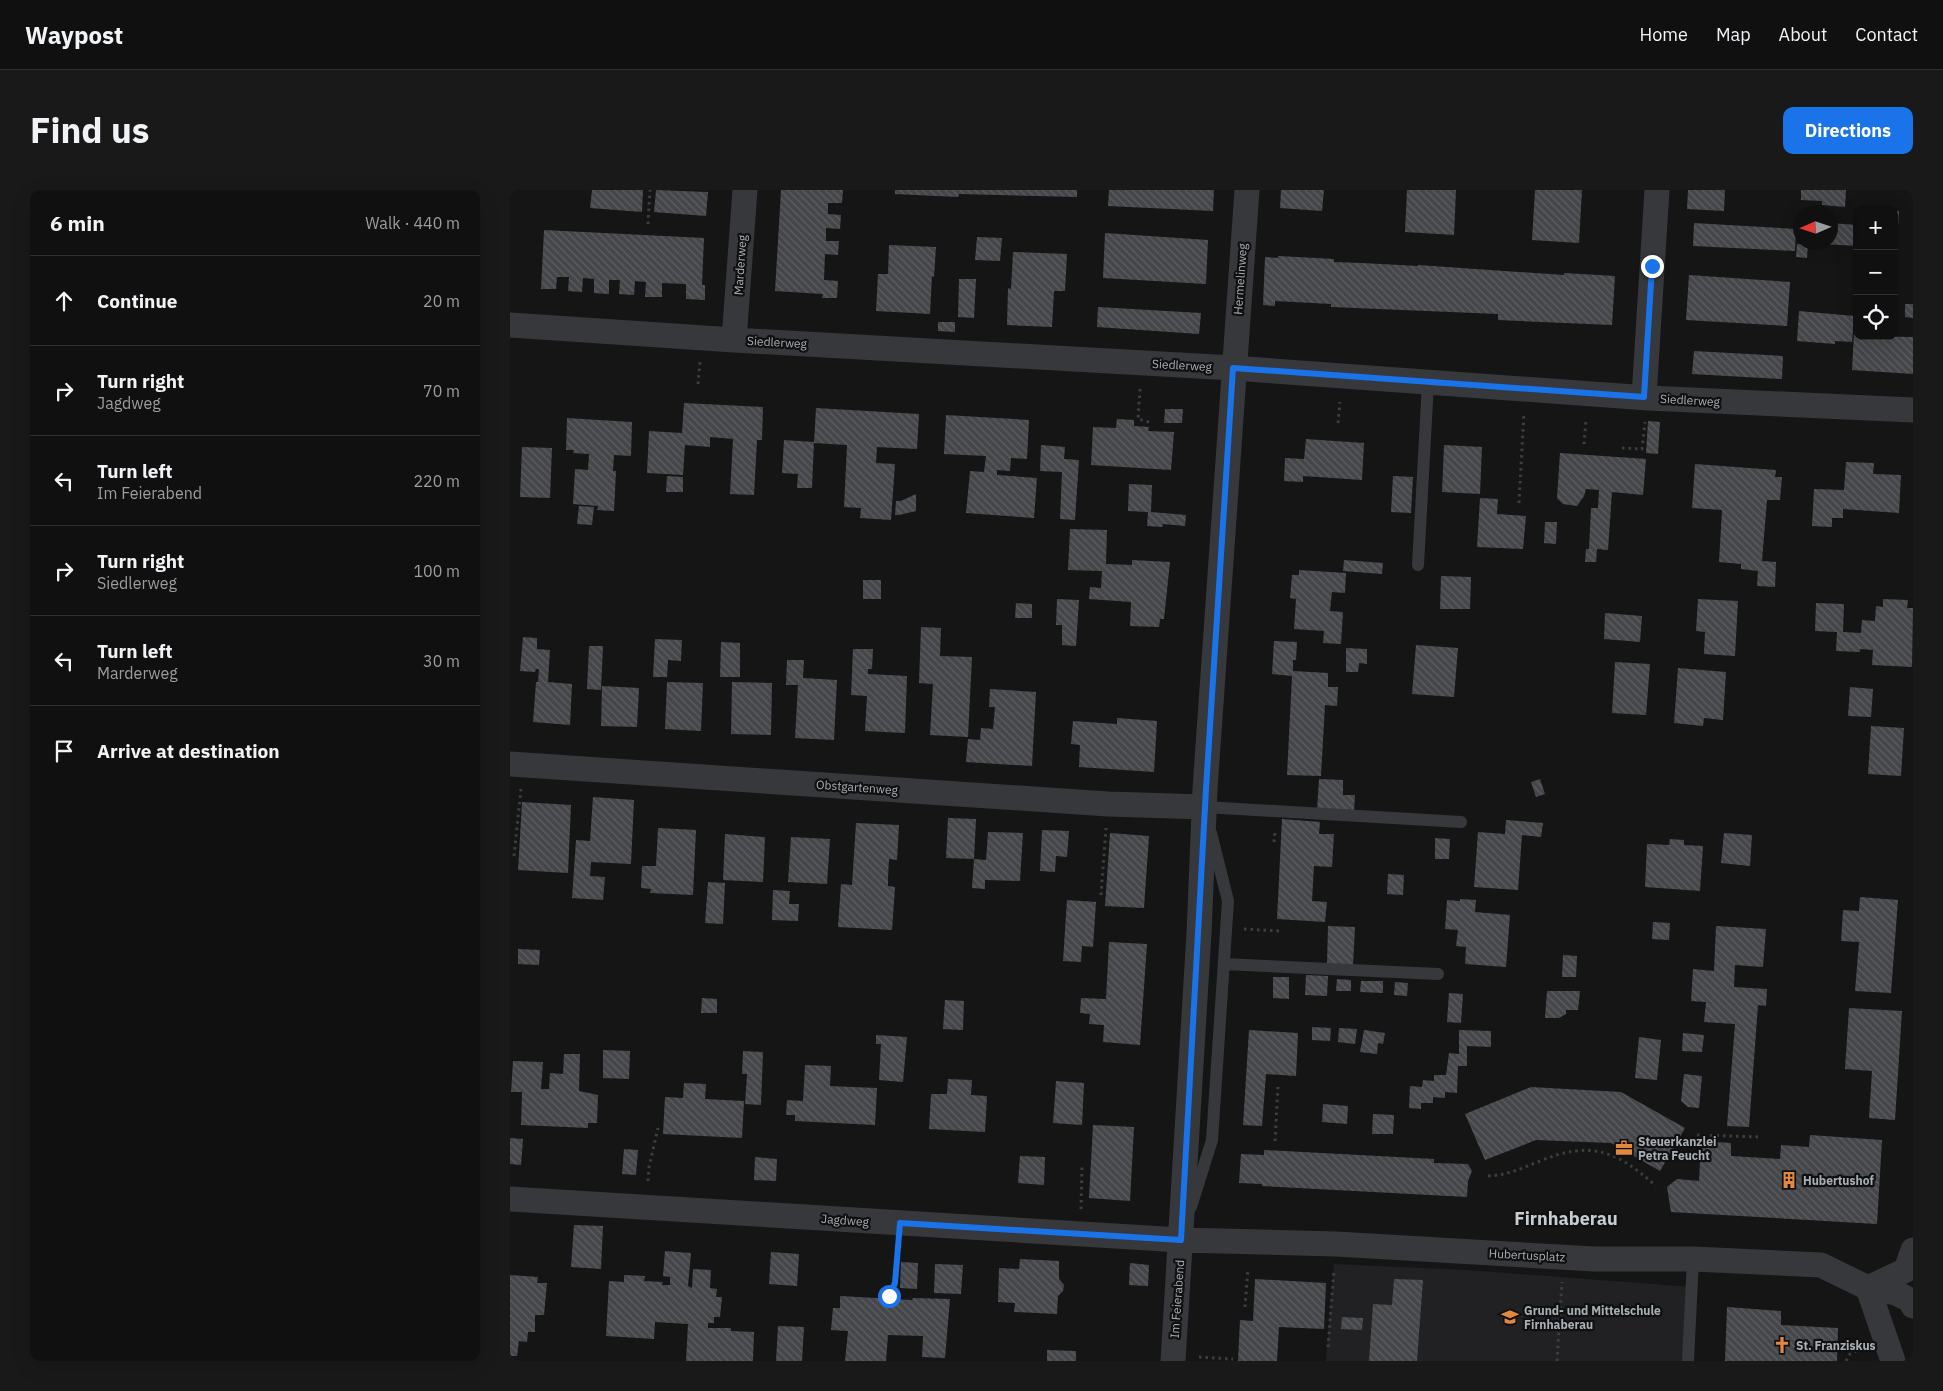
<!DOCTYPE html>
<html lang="en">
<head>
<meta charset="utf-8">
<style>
  :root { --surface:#101010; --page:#191919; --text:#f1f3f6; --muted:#9c9d9f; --line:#303030; --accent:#1a73e8 }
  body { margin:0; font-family:"IBM Plex Sans",sans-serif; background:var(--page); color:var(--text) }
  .controls { position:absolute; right:15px; top:15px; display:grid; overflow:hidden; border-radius:10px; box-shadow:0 5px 20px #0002 }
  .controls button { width:45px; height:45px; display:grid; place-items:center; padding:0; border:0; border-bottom:1px solid var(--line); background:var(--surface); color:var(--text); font:25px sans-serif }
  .compass { position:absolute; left:1283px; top:15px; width:45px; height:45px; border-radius:50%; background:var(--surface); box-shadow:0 5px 20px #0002; rotate:267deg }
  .stop { position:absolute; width:15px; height:15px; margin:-11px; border:4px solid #1a73e8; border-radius:50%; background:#fff }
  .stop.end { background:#1a73e8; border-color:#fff; box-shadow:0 1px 5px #0008 }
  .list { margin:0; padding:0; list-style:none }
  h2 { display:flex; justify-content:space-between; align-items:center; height:65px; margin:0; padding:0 20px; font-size:21px }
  h2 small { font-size:16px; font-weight:400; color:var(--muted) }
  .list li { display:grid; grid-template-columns:32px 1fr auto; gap:15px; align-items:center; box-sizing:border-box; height:90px; padding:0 20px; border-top:1px solid var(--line) }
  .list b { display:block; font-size:19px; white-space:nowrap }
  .list p { margin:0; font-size:16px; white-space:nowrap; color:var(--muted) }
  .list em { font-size:16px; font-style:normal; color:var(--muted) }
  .icon { flex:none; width:28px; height:28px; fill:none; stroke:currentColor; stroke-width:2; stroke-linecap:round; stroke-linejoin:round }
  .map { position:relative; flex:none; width:1403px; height:1171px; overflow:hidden; border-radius:10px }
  header { display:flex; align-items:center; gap:30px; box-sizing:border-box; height:70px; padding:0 25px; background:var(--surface); border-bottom:1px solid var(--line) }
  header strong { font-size:24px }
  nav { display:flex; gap:28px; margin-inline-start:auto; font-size:18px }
  .intro { display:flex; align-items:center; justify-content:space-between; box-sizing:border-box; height:120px; padding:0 30px }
  h1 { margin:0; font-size:35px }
  .button { padding:12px 22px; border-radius:10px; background:var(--accent); color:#fff; font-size:18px; font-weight:700 }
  main { display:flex; gap:30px; padding:0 30px }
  aside { flex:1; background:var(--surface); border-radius:10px; box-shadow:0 5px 20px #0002 }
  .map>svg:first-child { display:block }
  .built { fill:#212123 }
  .building { fill:url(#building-back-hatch) }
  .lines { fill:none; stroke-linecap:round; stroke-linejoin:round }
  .path { stroke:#3c3f42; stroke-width:3; stroke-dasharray:2.5 4; stroke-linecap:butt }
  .lane { stroke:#36383b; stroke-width:12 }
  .street { stroke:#36383b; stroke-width:25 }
  .route { stroke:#1a73e8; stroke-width:6 }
  .labels { text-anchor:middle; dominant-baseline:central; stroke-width:4.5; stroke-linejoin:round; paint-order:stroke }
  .street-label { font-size:12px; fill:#a7afb5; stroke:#101011 }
  .poi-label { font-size:12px; font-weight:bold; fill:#a7afb5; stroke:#101011; text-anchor:start }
  .district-label { font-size:18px; font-weight:bold; fill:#c8cdd2; stroke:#101011 }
</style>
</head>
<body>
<header>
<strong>Waypost</strong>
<nav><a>Home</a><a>Map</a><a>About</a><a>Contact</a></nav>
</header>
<div class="intro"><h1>Find us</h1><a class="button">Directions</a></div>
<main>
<aside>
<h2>6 min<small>Walk · 440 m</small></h2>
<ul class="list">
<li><svg class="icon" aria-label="ahead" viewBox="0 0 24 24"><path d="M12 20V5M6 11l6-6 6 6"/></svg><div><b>Continue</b></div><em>20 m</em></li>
<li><svg class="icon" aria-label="right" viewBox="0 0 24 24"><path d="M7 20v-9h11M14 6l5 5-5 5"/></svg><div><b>Turn right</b><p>Jagdweg</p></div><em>70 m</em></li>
<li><svg class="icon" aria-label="left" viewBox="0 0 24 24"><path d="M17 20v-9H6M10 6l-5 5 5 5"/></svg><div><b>Turn left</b><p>Im Feierabend</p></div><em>220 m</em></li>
<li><svg class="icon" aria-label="right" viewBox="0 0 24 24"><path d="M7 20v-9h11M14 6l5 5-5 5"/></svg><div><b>Turn right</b><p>Siedlerweg</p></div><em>100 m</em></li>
<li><svg class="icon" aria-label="left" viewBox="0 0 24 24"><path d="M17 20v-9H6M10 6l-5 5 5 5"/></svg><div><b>Turn left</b><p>Marderweg</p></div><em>30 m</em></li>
<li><svg class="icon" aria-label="arrive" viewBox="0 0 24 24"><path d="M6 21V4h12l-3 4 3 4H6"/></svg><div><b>Arrive at destination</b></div></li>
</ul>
</aside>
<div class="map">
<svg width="1403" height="1171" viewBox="0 0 1403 1171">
  <defs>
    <pattern id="building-back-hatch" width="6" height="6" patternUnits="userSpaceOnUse" patternTransform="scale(1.25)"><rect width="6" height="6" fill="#444649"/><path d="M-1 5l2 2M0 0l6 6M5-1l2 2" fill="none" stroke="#5c5e61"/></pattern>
  </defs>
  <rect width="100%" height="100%" fill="#151516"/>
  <path class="built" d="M824,1074l132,6 226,17 -5,74h-361z"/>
  <path class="building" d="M82,0h51l-1,22 -52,-4z
    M146,0l52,2 -2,24 -52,-4z
    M271,0h62l-1,13h-14v11l13,1 -1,14 -14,-1v13h13l-1,14 -13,-1 -1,26 14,1 -1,17h-15l1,-4 -48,-3z
    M385,0h182v7l-118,-3 -1,3 -63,-3z
    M599,0h105l-1,21 -105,-5z
    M771,0h43l-2,21 -42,-3z
    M897,0h49l-2,45 -49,-3z
    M1025,0h47l-3,53 -47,-3z
    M1178,0h37l-1,21 -37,-2z
    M1291,0h45l-1,17 -23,-2v-4l-21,-1z
    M1384,21h5l-3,47h-2z
    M1184,33l102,6 -1,22 -102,-5z
    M1320,33l27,2v21l-34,-2v-2h7z
    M34,40l160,8 -2,47h3v15l-19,-1v-15l-24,-1v14h-17l1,-15 -11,-1 -1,14 -15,-1 1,-14h-11v14l-15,-1v-14l-11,-1 -1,14 -14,-1 1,-14h-12l-1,12h-15z
    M595,43l103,7 -2,44 -103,-6z
    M467,47l25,1 -2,23 -25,-1z
    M1287,54h11l-1,14 -11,-1z
    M379,55l47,2 -2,30 -2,-1 -2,38 -54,-3 2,-37h10z
    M503,62l54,2 -2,37h-11l-2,36 -45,-2 1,-37 3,1z
    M768,66l56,3v3l28,1 56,3v-1l146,10v-2l51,3 -3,49 -114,-5v-6l-167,-7v-3l-56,-3v5l-12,-1 2,-48 13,1z
    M1179,85l101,7 -3,44 -101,-6z
    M449,89h17l-2,39 -16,-1z
    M1395,114h8v14l-8,-1z
    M588,117l103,6 -2,21 -102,-7z
    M1289,121l55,5 -2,26 -17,-1v3l-38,-3z
    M428,132h17v10l-17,-1z
    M1344,143h3v3l56,1v37l-61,-4z
    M1184,161l89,5 -1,23 -90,-5z
    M174,213l79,4 -1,33h-5l-3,55 -24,-1 3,-55 -23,-2v10l-25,-2 -2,30 -36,-2 2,-42 33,2z
    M306,218l103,6 -2,35 -40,-2 -1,16 19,1 -4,56 -31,-2 1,-10 -17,-1 3,-62 -33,-2z
    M655,219h18l-1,14h-18z
    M436,225l83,5 -2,39 -16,-1 -1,13 -13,-1v5l40,3 -3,40 -68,-5 4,-42 14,1 2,-16 -42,-2z
    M57,228l65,4 -1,34 -17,-1 -1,16h3l-2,40 -17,-1 1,-4 -25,-2 2,-35 13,1 1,-16 -16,-1 1,-3h-8z
    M607,229l17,1v6l15,1 -1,4 26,1 -3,38 -80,-5 2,-38 23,1z
    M1138,231l12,1 -2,32 -12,-1z
    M796,249l58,4 -2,37 -59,-4v6l-19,-1 1,-23 19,1z
    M274,250l30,2 -2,46h-15l1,-14 -16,-1z
    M531,255l24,2 -1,12 15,1 -4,60 -15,-1 2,-47 -22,-1z
    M934,255l38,2 -2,47 -38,-2z
    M12,257l30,1 -2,50 -30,-1z
    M1050,263l86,6 -3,36 -31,-3 -4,58 -11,-1 -1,13h-11l1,-13h3l2,-41h7l1,-18 -13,-1 -2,7 -7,10 -14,-2 -6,-6z
    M1336,272l28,1 -1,11 28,1 -2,38 -56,-4v9h-11v9l-20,-1 2,-37 30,1z
    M1185,274l81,6 -1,7h7l-2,23h-13l-5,61 14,1 -1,25 -18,-1 1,-15 -17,-2v-5l-22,-2 3,-52 -30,-2z
    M157,286l16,1v15h-17z
    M883,286l20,1 -2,36 -20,-1z
    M619,294l23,1 -1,27 35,3 -1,11 -22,-2 -1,3 -15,-1 1,-14 -20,-1z
    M406,304v17l-17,4h-4l1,-14h5z
    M970,308l18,1 -1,15 29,2 -3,33 -46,-2z
    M69,316l15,1 -2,18 -15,-1z
    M1035,332h12l-1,22 -12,-1z
    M560,339l37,1 -1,34 26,1v-5l38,2 -6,57h-4l-1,8 -29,-1 1,-24 -42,-3 1,-12 11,1 1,-17 -34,-1z
    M834,370l39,3 -1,11 -39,-3z
    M789,380l47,3 -1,20 -13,-1 -1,9 -1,10 13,1 -2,32 -18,-1 1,-12 -30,-2 2,-30 -6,-1 2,-23h7z
    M931,386l30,1 -1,32h-30z
    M353,390h18v19h-18z
    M547,409l22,1 -3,46 -14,-1v-20h-6z
    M1188,409l40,2 -3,55 -31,-2 1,-22 -9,-1z
    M1373,409l25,1 -1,8h6l-1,59 -40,-2 1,-15 -13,-1v3l-24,-1 1,-19 -22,-1 1,-28 28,1 -1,28 18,1 1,-13 13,1 1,-15 7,1z
    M506,413l16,1v14h-17z
    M1095,423l37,3 -2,26 -36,-3z
    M411,437l20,1 -1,28 32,1 -4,80 -38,-2 3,-51 -14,-1z
    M13,447l14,1v11l13,1 -2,32 24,2 -2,41 -37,-3 3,-40h2l1,-13h-3l-1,3 -15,-1z
    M145,449l27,1 -1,21 -13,-1 -1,17h-14z
    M764,451l23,1 -1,18h-3v11l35,2v14h10l-1,19 -12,-1 -4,71 -34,-1 5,-99 -20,-2z
    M211,452l19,1v34h-20z
    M906,455l42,3 -4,49 -42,-3z
    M79,456h14l-2,44 -14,-1z
    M836,458l21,1v15l-8,-1 -1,9h-12z
    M343,459h20l-1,20h-4v5l39,2 -2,57 -40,-2 2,-35 -16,-1z
    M277,470h17l-1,18 34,2 -3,60 -39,-2 3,-53h-12z
    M1105,472l35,2 -4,51 -34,-2z
    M1168,478l48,4 -3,48 -19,-2 -1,8 -29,-3z
    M157,492l36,1 -2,48 -36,-2z
    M222,492l40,1 -1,52 -40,-1z
    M92,496l37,2 -2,39 -36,-1z
    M1340,497l23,2 -2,28 -23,-1z
    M480,499l46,3 -4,74 -66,-4 2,-23 12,1 1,-12 12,1 2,-22h-6z
    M607,528l40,3 -3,51 -75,-5 1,-22 -9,-1 2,-23 44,3z
    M1361,536l33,2 -3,48 -33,-2z
    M809,589l24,1v15h12l-1,17 -37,-2z
    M1030,589l5,15 -9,3 -5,-15z
    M83,607l41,3 -3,64 -40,-2 -1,14 15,1 -2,23 -31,-2 4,-58 14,1z
    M12,612l49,3 -3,68 -50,-3z
    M438,628l28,1 -2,40 -28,-1z
    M772,629l38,3 -1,12h15l-2,33 -18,-1 -2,35 15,1 -2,20 -48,-3z
    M996,630l37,3 -2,14 -19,-2 -4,55 -44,-3 4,-55 27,2z
    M346,633l43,2 -2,35 -8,-1 -1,19v8l7,1 -3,43 -54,-3 3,-43 11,1z
    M148,638l38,2 -3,65 -43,-2 1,-4 -10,-1 1,-22h14z
    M532,640l27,1 -2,26 -11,-1 -1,16 -15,-1z
    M478,642l35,1 -3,48 -35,-1v9l-13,-1 2,-29 12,1z
    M600,643l39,3 -5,72 -39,-2z
    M1214,643l28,2 -2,31 -29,-3z
    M215,644l40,3 -2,45 -40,-2z
    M281,647l39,2 -3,45 -39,-2z
    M925,648l15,1 -1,20h-14z
    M1160,649l14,1v5l19,1 -3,45 -55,-4 2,-43 22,1z
    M878,684l16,1 -1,20 -16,-1z
    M198,692l17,1 -2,41 -18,-1z
    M263,700l17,1 -1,13h10l-1,17 -26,-1z
    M1350,707l38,3 -7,93 -36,-2 4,-49 -18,-1 2,-31 16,1z
    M950,709l16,1 -1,12 35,3 -4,52 -41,-3 1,-17 -10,-1 2,-16 -13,-1 2,-29 13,1z
    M557,710l29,2 -3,45 -11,-1 -1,16 -18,-1z
    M1143,732l17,1 -1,17 -17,-1z
    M818,736l27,1 -2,38 -26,-1z
    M1206,736l50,3 -3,38 -28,-2 -1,22 33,2 -1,17 -8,-1 -9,122 -22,-1 8,-102 -31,-2 2,-20 -15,-1 2,-32 21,2z
    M599,752l38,2 -7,101 -37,-3 1,-17 -15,-1 1,-10 -10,-1 1,-15 25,1z
    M8,759l22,1 -1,15 -21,-1z
    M1053,765l14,1 -1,21h-14z
    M796,785l22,1 -1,20 -22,-1z
    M763,787h16v22l-16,-1z
    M827,789l14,1v11h-15z
    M851,791h22v12l-23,-1z
    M885,792l13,1 -1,13 -13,-1z
    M1037,801h33l-2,19h-12v4l-7,4h-14z
    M939,803l14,1 -2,29 -14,-1z
    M192,808l15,1v14h-16z
    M435,810l19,1 -1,29 -20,-1z
    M1339,818l53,3 -7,109 -26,-2 3,-47 -27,-2z
    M802,837l19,1 -1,13 -18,-1z
    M829,838l18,1 -2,15 -17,-2z
    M739,840l49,3 -2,43 -30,-2 -4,52 -19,-1z
    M854,840l21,3 -2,11 -5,-1 -1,11 -17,-2z
    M949,840l32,1v16l-24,-1v20h-9l-1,27 -12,-1v6l-12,-1v6h-12v6l-12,-1 1,-22 12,1 1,-7 11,1v-6h12l3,-22 10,1z
    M1173,843l21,2 -2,17 -20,-1z
    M366,845l31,2 -4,45 -24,-2 2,-36h-5z
    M1129,847l22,3 -4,40 -22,-2z
    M93,860l27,1 -1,28 -26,-1z
    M233,861l20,1 -2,53 -16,-1 2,-30h-5z
    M54,864h16l-1,37 19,4 -1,28h-9v5l-67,-3 1,-33h-11l2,-31 30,1 -2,27h8l1,-16 13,1z
    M295,875l26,1 -1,20 47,2 -2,37 -80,-4v-6h-9l1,-15 16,1z
    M1174,884l18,2 -3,32 -11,-1 -7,-6z
    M438,889l24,1 -1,15 16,1 -2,36 -56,-3 2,-35h16z
    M546,891l28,2 -2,42 -29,-2z
    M174,893l22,1 -1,15 39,2 -2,37 -79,-4 2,-37 18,1z
    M1021,897l90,5 64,36 -25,43 -49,-28 -75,-3 -51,20 -20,-46z
    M813,914l25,2 -1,18 -25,-2z
    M863,924l21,1 -1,19h-21z
    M583,935l41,2 -4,74 -41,-3z
    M1300,945l72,5 -5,84 -206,-12 -4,-25 10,-8 22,2 2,-40 30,2v13l49,3 1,-14 28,2z
    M0,948l13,1 -2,26 -11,-1z
    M114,959l14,1 -2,25 -14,-1z
    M754,960l170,9v4l34,1 4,7 -4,10 -1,16 -205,-11v-2l-23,-1 2,-29 23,1z
    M510,966l25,1 -1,28 -26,-2z
    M245,967l22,2 -1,22 -22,-1z
    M64,1035l29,1 -2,43 -30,-2z
    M155,1061l26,2 -3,33 4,2 1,-19 18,1 -1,18 7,1 -1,8h6l-2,20h-6v6h-6v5h23v3l23,1 -1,29h-67l2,-37 -33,-2 -1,17 -48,-3 3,-55 15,1v-7l21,1 -1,5 19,1 -1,3h8v-8l-7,-1z
    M261,1062l28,2 -2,32 -28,-2z
    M510,1069l39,2v18l5,6 -1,6 -5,5 -1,18 -43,-2 1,-9 -17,-1 1,-34 20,1z
    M391,1072l17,1 -1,26 -17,-1z
    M620,1073l19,2 -1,21 -19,-1z
    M425,1074l28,1 -2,29 -27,-1z
    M0,1085l28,2 -1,6h10l-3,32h-9v17h-7l-1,10 -8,-1 -2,15h-7z
    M745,1089l71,4 -2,46 -45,-2 -2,34h-39l2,-41 13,1z
    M884,1089l29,1 -6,81h-48l4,-57 19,1z
    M330,1106l72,4 1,-2 37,1 -5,59 -23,-1 1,-21 -35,-1 -2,26h-41l3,-30 -17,-1 2,-22h7z
    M1217,1117l54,4v14l57,3 -1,33h-112z
    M832,1127l21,1 -1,12 -21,-1z
    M268,1136l26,1 -2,34h-26z
    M537,1160l29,1v10h-29z"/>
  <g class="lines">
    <path class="path" d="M138,34l2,-34
      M188,194l2,-22
      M630,199l-2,30 14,4
      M828,233l2,-21
      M1074,254l2,-24
      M1112,258l20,1 3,-27
      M1009,313l5,-90
      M764,652l1,-11
      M4,666l7,-67
      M591,705l5,-67
      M734,739l35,2
      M1187,945l64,2
      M765,951l3,-54
      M978,986c20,-1 34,-8 52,-15 51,-21 77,-10 116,25
      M138,991l1,-14 9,-39
      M571,1019l1,-42
      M379,1106l6,-13 3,-35
      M735,1117l3,-39
      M818,1157l6,-77
      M689,1167l34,2
      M1047,1171l5,-79
      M1336,1171l4,-7 12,-6"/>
    <path class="lane" d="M908,375l10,-182
      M696,621l-1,-4 256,15
      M714,774l214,10
      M681,1017l21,-67 16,-239 -17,-68
      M1178,1171l5,-102"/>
    <path class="street" d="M0,135l224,15 499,28 415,30 265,12
      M224,150l11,-150
      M1134,207l13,-207
      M0,574l598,40 97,3
      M0,1009l671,41 155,4 258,15h99l128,6 47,23 28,5 14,7 3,6
      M1358,1098l25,73
      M1358,1098l38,-18 7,-20
      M663,1171l26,-428 6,-144 42,-599"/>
  </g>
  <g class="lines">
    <path class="route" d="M379,1106l6,-13 5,-60 281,17 25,-451 27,-421 411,29 8,-131"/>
  </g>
  <defs>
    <g id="office-bare" transform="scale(1.35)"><path d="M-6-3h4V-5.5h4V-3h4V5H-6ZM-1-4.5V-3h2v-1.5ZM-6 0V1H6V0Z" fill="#e28941" stroke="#101011" stroke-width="2.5" paint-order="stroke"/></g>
    <g id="building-bare" transform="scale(1.35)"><path d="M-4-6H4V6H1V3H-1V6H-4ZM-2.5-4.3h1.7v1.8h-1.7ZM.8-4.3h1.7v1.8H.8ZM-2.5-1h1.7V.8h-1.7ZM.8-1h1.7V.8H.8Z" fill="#e28941" stroke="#101011" stroke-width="2.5" paint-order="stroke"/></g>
    <g id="school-bare" transform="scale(1.35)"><path d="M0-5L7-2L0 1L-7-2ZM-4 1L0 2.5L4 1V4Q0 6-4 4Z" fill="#e28941" stroke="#101011" stroke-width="2.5" paint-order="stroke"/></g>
    <g id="church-bare" transform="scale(1.35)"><path d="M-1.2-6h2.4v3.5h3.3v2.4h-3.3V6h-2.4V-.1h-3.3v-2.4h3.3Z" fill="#e28941" stroke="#101011" stroke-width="2.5" paint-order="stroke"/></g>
  </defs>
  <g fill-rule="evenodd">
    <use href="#office-bare" x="1114" y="958"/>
    <use href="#building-bare" x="1279" y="990"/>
    <use href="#school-bare" x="1000" y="1127"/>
    <use href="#church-bare" x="1272" y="1155"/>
  </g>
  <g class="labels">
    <g class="street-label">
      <text transform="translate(230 75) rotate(-86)">Marderweg</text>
      <text transform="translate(730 89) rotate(-86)">Hermelinweg</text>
      <text transform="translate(267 152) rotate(3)">Siedlerweg</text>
      <text transform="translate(672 175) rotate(3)">Siedlerweg</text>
      <text transform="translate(1180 210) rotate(3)">Siedlerweg</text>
      <text transform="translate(347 597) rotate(4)">Obstgartenweg</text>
      <text transform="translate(335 1030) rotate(4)">Jagdweg</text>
      <text transform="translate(1017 1065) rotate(3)">Hubertusplatz</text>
      <text transform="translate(667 1109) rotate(-86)">Im Feierabend</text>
    </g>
    <g class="poi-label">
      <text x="1128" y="951">Steuerkanzlei<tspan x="1128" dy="14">Petra Feucht</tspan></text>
      <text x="1293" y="990">Hubertushof</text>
      <text x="1014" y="1120">Grund- und Mittelschule<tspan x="1014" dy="14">Firnhaberau</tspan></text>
      <text x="1286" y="1155">St. Franziskus</text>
    </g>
    <g class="district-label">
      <text x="1056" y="1028">Firnhaberau</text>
    </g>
  </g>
</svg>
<div class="controls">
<button>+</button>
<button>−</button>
<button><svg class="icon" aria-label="locate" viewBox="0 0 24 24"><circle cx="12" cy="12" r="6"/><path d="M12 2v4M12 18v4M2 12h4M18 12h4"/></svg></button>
</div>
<svg class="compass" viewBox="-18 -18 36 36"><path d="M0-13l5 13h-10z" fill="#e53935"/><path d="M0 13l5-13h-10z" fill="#9c9d9f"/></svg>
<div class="stop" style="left:379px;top:1106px"></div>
<div class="stop end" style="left:1142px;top:76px"></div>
</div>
</main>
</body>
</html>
